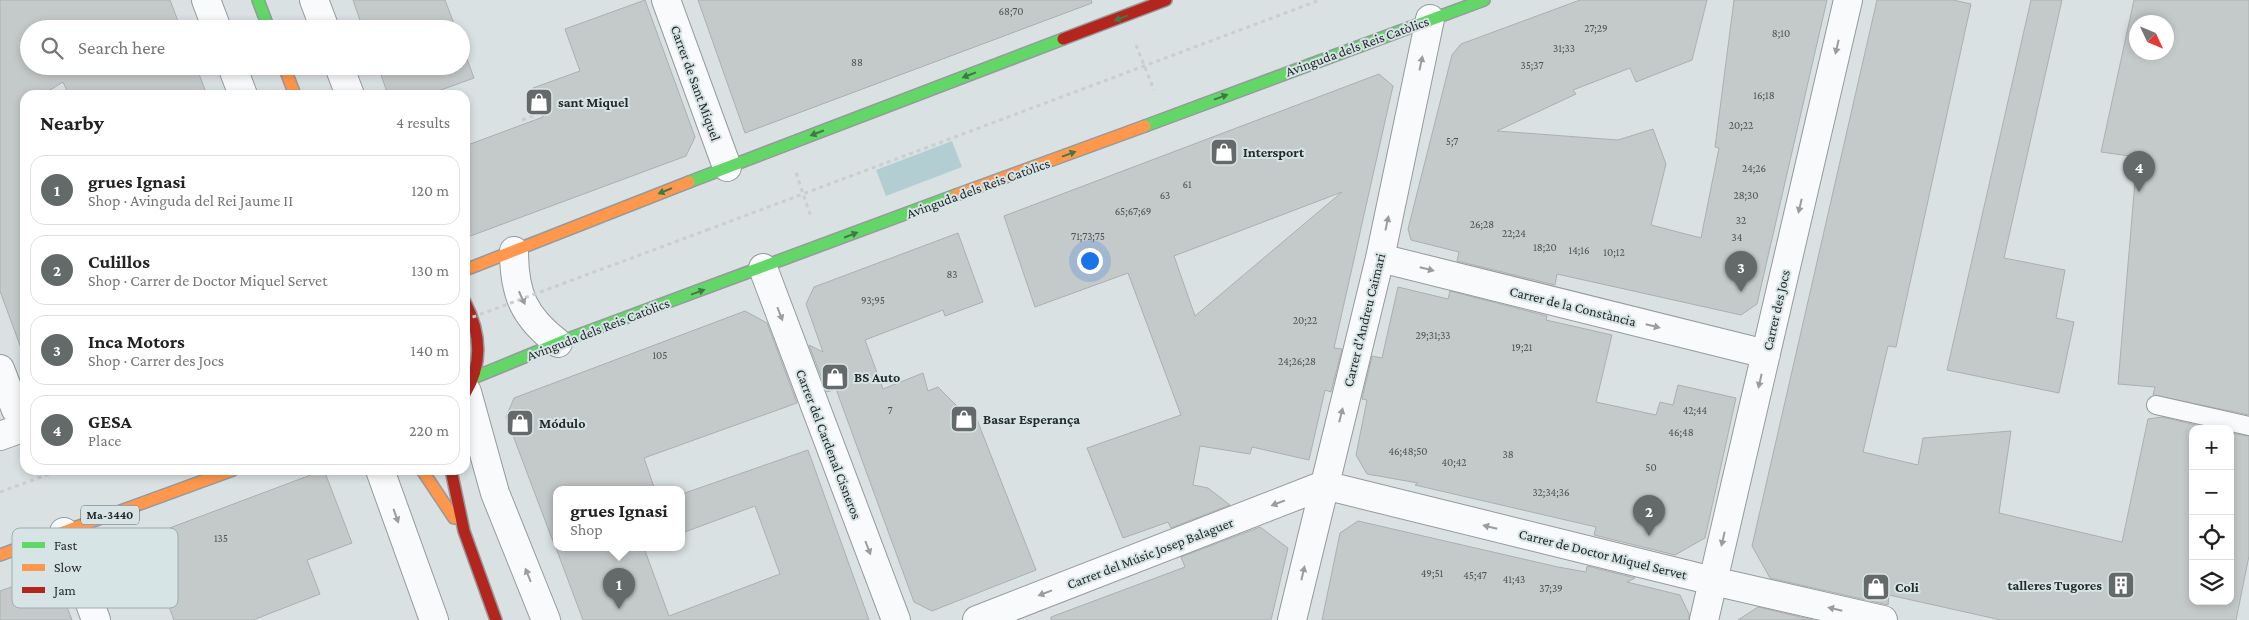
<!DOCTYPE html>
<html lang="en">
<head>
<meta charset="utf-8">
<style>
  :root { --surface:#fff; --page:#f2f2f2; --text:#222; --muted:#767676; --line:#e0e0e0; --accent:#64696a }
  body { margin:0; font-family:"Crimson Pro",serif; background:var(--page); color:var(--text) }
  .controls { position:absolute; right:15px; bottom:15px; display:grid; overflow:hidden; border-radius:10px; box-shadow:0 2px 8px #0003 }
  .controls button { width:45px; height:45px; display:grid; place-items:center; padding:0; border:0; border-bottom:1px solid var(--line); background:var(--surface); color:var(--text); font:25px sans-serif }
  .compass { position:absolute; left:2129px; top:15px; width:45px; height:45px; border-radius:50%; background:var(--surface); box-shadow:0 2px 8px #0003; rotate:134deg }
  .you { position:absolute; left:1089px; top:260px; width:18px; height:18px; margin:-12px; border:4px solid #fff; border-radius:50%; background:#1a73e8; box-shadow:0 0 0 8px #1a73e833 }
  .badge { display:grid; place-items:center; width:32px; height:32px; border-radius:50%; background:var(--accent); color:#fff; font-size:16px; font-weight:700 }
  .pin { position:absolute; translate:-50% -41px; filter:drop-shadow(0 1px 2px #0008) }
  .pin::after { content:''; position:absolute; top:26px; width:18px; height:15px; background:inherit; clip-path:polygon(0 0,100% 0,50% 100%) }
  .popup { position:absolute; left:553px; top:486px; width:132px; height:65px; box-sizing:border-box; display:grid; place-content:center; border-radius:10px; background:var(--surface); filter:drop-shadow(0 1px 4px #0005); font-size:16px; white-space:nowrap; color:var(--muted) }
  .popup b { font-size:19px; color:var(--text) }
  .popup::after { content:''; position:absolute; left:50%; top:100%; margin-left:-10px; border:10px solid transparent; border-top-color:var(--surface) }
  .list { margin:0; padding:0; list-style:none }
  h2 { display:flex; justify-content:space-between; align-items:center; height:65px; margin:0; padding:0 20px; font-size:21px }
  h2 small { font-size:16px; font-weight:400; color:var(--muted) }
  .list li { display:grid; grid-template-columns:32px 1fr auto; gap:15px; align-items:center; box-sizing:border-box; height:70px; margin:0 10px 10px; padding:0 10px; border:1px solid var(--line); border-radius:15px }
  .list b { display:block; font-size:19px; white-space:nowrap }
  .list p { margin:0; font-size:16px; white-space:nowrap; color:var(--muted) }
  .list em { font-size:16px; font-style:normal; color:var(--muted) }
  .icon { flex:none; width:28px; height:28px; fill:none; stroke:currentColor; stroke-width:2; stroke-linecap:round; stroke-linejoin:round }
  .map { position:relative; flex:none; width:2249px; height:620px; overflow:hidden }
  .search { position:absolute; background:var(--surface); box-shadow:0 2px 8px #0003; left:20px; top:20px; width:450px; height:55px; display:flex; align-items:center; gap:12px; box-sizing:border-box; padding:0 18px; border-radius:28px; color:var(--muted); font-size:19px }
  .panel { position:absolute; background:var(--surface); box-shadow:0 2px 8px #0003; left:20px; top:90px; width:450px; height:385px; border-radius:15px }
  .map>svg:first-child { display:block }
  .green { fill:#b3ced2 }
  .building { fill:#c4c9ca; stroke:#aab0b0; fill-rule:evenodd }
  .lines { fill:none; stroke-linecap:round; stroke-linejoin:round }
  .lane-casing { stroke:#959a9b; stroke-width:20 }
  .street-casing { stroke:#959a9b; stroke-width:30 }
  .fast-casing { stroke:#959a9b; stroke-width:14 }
  .slow-casing { stroke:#959a9b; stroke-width:14 }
  .jam-casing { stroke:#959a9b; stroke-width:14 }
  .path { stroke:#cccdce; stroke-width:3; stroke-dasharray:4 4; stroke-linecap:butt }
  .lane { stroke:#f9fafb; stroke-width:18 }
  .street { stroke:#f9fafb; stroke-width:28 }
  .fast { stroke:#63d668; stroke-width:11 }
  .slow { stroke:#ff974d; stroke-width:11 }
  .jam { stroke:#b3261e; stroke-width:11 }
  .path-bridge { stroke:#cccdce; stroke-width:3; stroke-dasharray:4 4; stroke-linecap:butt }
  .oneway { fill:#417746 }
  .oneway2 { fill:#9a9c9d }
  .labels { text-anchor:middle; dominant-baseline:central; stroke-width:4; stroke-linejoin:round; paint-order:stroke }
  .number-label { font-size:11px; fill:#4e5253 }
  .shield { fill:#d7e4e6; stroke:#5a6162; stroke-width:1 }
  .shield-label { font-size:12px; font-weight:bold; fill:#25292a }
  .street-label { font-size:14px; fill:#25292a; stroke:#d7e4e6 }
  .poi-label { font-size:14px; font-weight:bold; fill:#25292a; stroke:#d7e4e6; text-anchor:start }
  .key { fill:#d7e4e6; stroke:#a2acae; stroke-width:1 }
  .key-label { font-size:14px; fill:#25292a }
</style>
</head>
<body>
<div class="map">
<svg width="2249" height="620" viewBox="0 0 2249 620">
  <rect width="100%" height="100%" fill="#dae1e2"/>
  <path class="green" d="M952,141l10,26 -76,29 -10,-26z"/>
  <path class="building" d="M0,0h170l11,29h-152v37h167l11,29h-138l-6,-13 -21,13h-17v255l-3,1 -22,-60z
    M353,0h92l11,29h-93z
    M645,0l50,137 -9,19 -221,82v-92l78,-29 -10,-29 47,-17 -15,-42z
    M698,0h393l1,3 -347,130z
    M1580,0h127l-15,60 -56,22 -6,-14 -57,22 3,4 -79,37 121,9 35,-11 13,35 -15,61 50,13 18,-90 -4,-1 19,-147h93l-70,304 -16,11 -184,-41 -2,11 -98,-24 2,-9 -48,-12 -3,-11 44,-174 9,-11z
    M1877,0h76l18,4 -75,343 -8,-1 -25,106 55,13 5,-27 88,-7 -12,82 123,29 26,-123 14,-2 51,12h-20v172h37v-168l19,3v120l-13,64h-235l-112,-25 -1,10 -118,-27 -18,-32z
    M2031,0h31l-58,258 61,12 -9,48 18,4 -15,71 -112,-23z
    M2134,0h115v415l-96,-20 2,-8 -37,-3 19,-227 -36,-5zM2136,22h30v30h-30z
    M461,43l13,35 -47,17h-39l-10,-29h83z
    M1379,74l14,12 -59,262 8,1 -11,43 -6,-2 -16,70 -57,-13 -2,7 -50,-8 -7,39 15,3 22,17 -59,23 -3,-6 -45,16 -36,-90 94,-33 -53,-142 -93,34 -31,-91zM1342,192l-147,124 -21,-60z
    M958,233l25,69 -38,14 -2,-6 -78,30 18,49 40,-16 5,18 10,-4 23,23 11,-3 64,163 -104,41 -18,-9 -78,-213 -9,3 -18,-47 14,7 -17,-48 8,-17z
    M1398,287l50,12 2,-8 97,25 -1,4 66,15 -16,67 60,13 4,-13 13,3 5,-20 58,13 -31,140 -30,17 -81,-20 2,-8 -181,-42 3,-2 -51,-9 -11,-19 11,-55 -5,-1 10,-43 10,2z
    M745,311l22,12 30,80 -153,55 11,32h-99v53l-2,1 -48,-127 8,-19z
    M808,450l61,170h-286l-27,-72h88l25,68 111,-42 -25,-68 -73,27v-39z
    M324,470l28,73 -45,17 13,34 -67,26h-79l-31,-82z
    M1358,521l200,46 28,5 1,-6 48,12 -8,4 53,13 9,19v6h-367l18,-87z
    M1260,527l28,21 -17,72h-220v-3l134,-50 -4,-10z
    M40,577l19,9 13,34h-72v-29z
    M1758,607l55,13h-75z"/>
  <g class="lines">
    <g class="lane-casing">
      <path id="lane" d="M2156,405l93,21"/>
    </g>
    <g class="street-casing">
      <path id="street" d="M206,0l11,29
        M314,0l11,29
        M666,0l61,167
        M232,66l11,29
        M339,66l11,29
        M514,251c0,43 10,66 44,92
        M1380,258l386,96
        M763,268l133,352
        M0,369l16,41 9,10
        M467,392l28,101 51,127
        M0,436l25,-9
        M380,470l54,150
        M64,532l32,88
        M977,620l347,-135 389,96 170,39
        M1292,620l88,-362 50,-239
        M1704,620l144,-620"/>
    </g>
    <g class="fast-casing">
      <path id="fast" d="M258,0l11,29
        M1145,126l339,-126
        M689,182l374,-143
        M473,378l95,-39 388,-144"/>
    </g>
    <g class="slow-casing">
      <path id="slow" d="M284,66l11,29
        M956,195l189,-69
        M465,270l224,-88
        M422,470l32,48
        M0,555l233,-85"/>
    </g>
    <g class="jam-casing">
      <path id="jam" d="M1063,39l103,-39
        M465,302c16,31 18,62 0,92
        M451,470l13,61 32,89"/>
    </g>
    <path class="path" d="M1136,45l18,45
      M522,120l15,-6
      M796,173l15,44
      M707,230l613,-230
      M0,492l60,-22"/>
    <use href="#lane" class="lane"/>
    <use href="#street" class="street"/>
    <use href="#fast" class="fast"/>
    <use href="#slow" class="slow"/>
    <use href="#jam" class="jam"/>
    <path class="path-bridge" d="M465,320l242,-90"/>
  </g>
  <defs><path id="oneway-solid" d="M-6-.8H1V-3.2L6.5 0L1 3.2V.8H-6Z" transform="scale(1.25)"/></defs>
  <g class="oneway">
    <use href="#oneway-solid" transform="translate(1121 18) rotate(159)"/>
    <use href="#oneway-solid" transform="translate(969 75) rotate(159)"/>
    <use href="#oneway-solid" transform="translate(1221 97) rotate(-20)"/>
    <use href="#oneway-solid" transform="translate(817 133) rotate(159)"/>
    <use href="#oneway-solid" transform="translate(1069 154) rotate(-20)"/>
    <use href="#oneway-solid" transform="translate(665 191) rotate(158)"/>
    <use href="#oneway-solid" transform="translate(851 235) rotate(-21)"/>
    <use href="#oneway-solid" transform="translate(698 292) rotate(-20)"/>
  </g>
  <g class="oneway2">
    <use href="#oneway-solid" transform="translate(1837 47) rotate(103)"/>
    <use href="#oneway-solid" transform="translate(1421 63) rotate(-78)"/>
    <use href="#oneway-solid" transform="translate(1800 206) rotate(103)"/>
    <use href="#oneway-solid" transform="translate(1387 223) rotate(-78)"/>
    <use href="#oneway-solid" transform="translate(1427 269) rotate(14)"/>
    <use href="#oneway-solid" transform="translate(522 298) rotate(65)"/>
    <use href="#oneway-solid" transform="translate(780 314) rotate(69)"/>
    <use href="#oneway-solid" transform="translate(1653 326) rotate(14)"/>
    <use href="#oneway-solid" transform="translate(1760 381) rotate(103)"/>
    <use href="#oneway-solid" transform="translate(1341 415) rotate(-76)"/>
    <use href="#oneway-solid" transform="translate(1278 503) rotate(159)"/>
    <use href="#oneway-solid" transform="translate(396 516) rotate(70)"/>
    <use href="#oneway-solid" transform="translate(1490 527) rotate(-166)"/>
    <use href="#oneway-solid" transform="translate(1723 539) rotate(103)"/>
    <use href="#oneway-solid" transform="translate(868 548) rotate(69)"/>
    <use href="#oneway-solid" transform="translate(1303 573) rotate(-77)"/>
    <use href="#oneway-solid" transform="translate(528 575) rotate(-112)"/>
    <use href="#oneway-solid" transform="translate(1045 593) rotate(159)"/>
    <use href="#oneway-solid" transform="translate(1835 609) rotate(-167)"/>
  </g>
  <defs>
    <g id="shop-square" transform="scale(1.4375)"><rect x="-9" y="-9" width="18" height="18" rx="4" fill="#64696a" stroke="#d7e4e6"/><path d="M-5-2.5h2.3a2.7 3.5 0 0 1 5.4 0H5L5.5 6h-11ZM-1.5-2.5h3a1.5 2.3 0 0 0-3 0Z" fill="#fff"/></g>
    <g id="building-square" transform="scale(1.4375)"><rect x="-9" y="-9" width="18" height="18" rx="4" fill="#64696a" stroke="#d7e4e6"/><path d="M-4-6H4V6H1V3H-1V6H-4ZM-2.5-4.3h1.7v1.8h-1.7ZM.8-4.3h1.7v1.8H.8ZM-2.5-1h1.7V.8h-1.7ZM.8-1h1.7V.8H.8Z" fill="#fff"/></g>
  </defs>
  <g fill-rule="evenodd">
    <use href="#shop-square" x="539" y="102"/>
    <use href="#shop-square" x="1224" y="152"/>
    <use href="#shop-square" x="835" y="377"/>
    <use href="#shop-square" x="964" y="419"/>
    <use href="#shop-square" x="520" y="423"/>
    <use href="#building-square" x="2121" y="585"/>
    <use href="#shop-square" x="1876" y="587"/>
  </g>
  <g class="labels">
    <g class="number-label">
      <text x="1011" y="11">68;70</text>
      <text x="1596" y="28">27;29</text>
      <text x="1781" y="33">8;10</text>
      <text x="1564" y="48">31;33</text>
      <text x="857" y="62">88</text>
      <text x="1532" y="65">35;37</text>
      <text x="1764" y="95">16;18</text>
      <text x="1741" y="125">20;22</text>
      <text x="1452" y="141">5;7</text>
      <text x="1754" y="168">24;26</text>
      <text x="1187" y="184">61</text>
      <text x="1165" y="195">63</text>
      <text x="1746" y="195">28;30</text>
      <text x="1133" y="211">65;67;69</text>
      <text x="1741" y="220">32</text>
      <text x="1482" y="224">26;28</text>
      <text x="1514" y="233">22;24</text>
      <text x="1088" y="236">71;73;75</text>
      <text x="1737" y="237">34</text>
      <text x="1545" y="247">18;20</text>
      <text x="1579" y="250">14;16</text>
      <text x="1614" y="252">10;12</text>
      <text x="952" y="274">83</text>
      <text x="873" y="300">93;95</text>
      <text x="1305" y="320">20;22</text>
      <text x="1433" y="335">29;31;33</text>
      <text x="1522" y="347">19;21</text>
      <text x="660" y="355">105</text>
      <text x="1297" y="361">24;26;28</text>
      <text x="890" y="410">7</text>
      <text x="1695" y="410">42;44</text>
      <text x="1681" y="432">46;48</text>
      <text x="1408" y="451">46;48;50</text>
      <text x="1508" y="454">38</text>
      <text x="1454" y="462">40;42</text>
      <text x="1651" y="467">50</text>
      <text x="1551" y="492">32;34;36</text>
      <text x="221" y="538">135</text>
      <text x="1432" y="573">49;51</text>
      <text x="1475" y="575">45;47</text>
      <text x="1514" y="579">41;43</text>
      <text x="1551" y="588">37;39</text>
    </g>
    <rect class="shield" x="81" y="505.5" width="58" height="19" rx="4"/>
    <g class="shield-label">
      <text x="110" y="515">Ma-3440</text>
    </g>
    <g class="street-label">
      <text transform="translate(1357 46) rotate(-20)">Avinguda dels Reis Catòlics</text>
      <text transform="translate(696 83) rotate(70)">Carrer de Sant Miquel</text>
      <text transform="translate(978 188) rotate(-20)">Avinguda dels Reis Catòlics</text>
      <text transform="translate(1573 306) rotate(14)">Carrer de la Constància</text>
      <text transform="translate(1776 310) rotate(-77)">Carrer des Jocs</text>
      <text transform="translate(1364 320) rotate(-76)">Carrer d'Andreu Caimari</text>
      <text transform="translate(598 329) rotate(-21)">Avinguda dels Reis Catòlics</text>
      <text transform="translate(829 444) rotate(69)">Carrer del Cardenal Cisneros</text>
      <text transform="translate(1150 553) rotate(-21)">Carrer del Músic Josep Balaguer</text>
      <text transform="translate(1603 554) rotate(14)">Carrer de Doctor Miquel Servet</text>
    </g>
    <g class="poi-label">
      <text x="558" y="102">sant Miquel</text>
      <text x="1243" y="152">Intersport</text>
      <text x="854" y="377">BS Auto</text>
      <text x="983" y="419">Basar Esperança</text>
      <text x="539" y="423">Módulo</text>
      <text x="2102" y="585" text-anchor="end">talleres Tugores</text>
      <text x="1895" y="587">Coli</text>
    </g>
  </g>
  <rect x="12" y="528" width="166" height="80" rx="8" class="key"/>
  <rect x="22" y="542" width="23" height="6" fill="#63d668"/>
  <rect x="22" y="564" width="23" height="7" fill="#ff974d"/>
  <rect x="22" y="587" width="23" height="6" fill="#b3261e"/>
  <g class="key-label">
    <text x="54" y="550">Fast</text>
    <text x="54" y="572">Slow</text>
    <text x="54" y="595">Jam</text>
  </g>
</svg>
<div class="controls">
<button>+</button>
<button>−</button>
<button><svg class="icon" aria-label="locate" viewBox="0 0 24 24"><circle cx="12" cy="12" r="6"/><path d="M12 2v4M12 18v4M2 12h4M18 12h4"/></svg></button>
<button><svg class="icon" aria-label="layers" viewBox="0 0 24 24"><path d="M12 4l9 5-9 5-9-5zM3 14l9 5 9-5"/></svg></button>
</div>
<svg class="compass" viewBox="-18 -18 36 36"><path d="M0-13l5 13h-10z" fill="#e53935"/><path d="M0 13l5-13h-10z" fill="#767676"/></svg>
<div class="you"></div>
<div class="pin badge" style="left:619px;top:609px">1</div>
<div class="popup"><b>grues Ignasi</b>Shop</div>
<div class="pin badge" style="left:1649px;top:536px">2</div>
<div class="pin badge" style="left:1741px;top:292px">3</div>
<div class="pin badge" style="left:2139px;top:192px">4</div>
<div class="search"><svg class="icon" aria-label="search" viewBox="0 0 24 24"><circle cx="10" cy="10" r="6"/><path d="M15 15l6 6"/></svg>Search here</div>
<section class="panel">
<h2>Nearby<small>4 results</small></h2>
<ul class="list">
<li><span class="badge">1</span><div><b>grues Ignasi</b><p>Shop · Avinguda del Rei Jaume II</p></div><em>120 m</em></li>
<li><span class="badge">2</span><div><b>Culillos</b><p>Shop · Carrer de Doctor Miquel Servet</p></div><em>130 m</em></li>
<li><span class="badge">3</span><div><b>Inca Motors</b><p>Shop · Carrer des Jocs</p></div><em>140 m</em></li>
<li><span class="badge">4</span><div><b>GESA</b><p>Place</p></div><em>220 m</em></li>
</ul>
</section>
</div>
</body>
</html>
